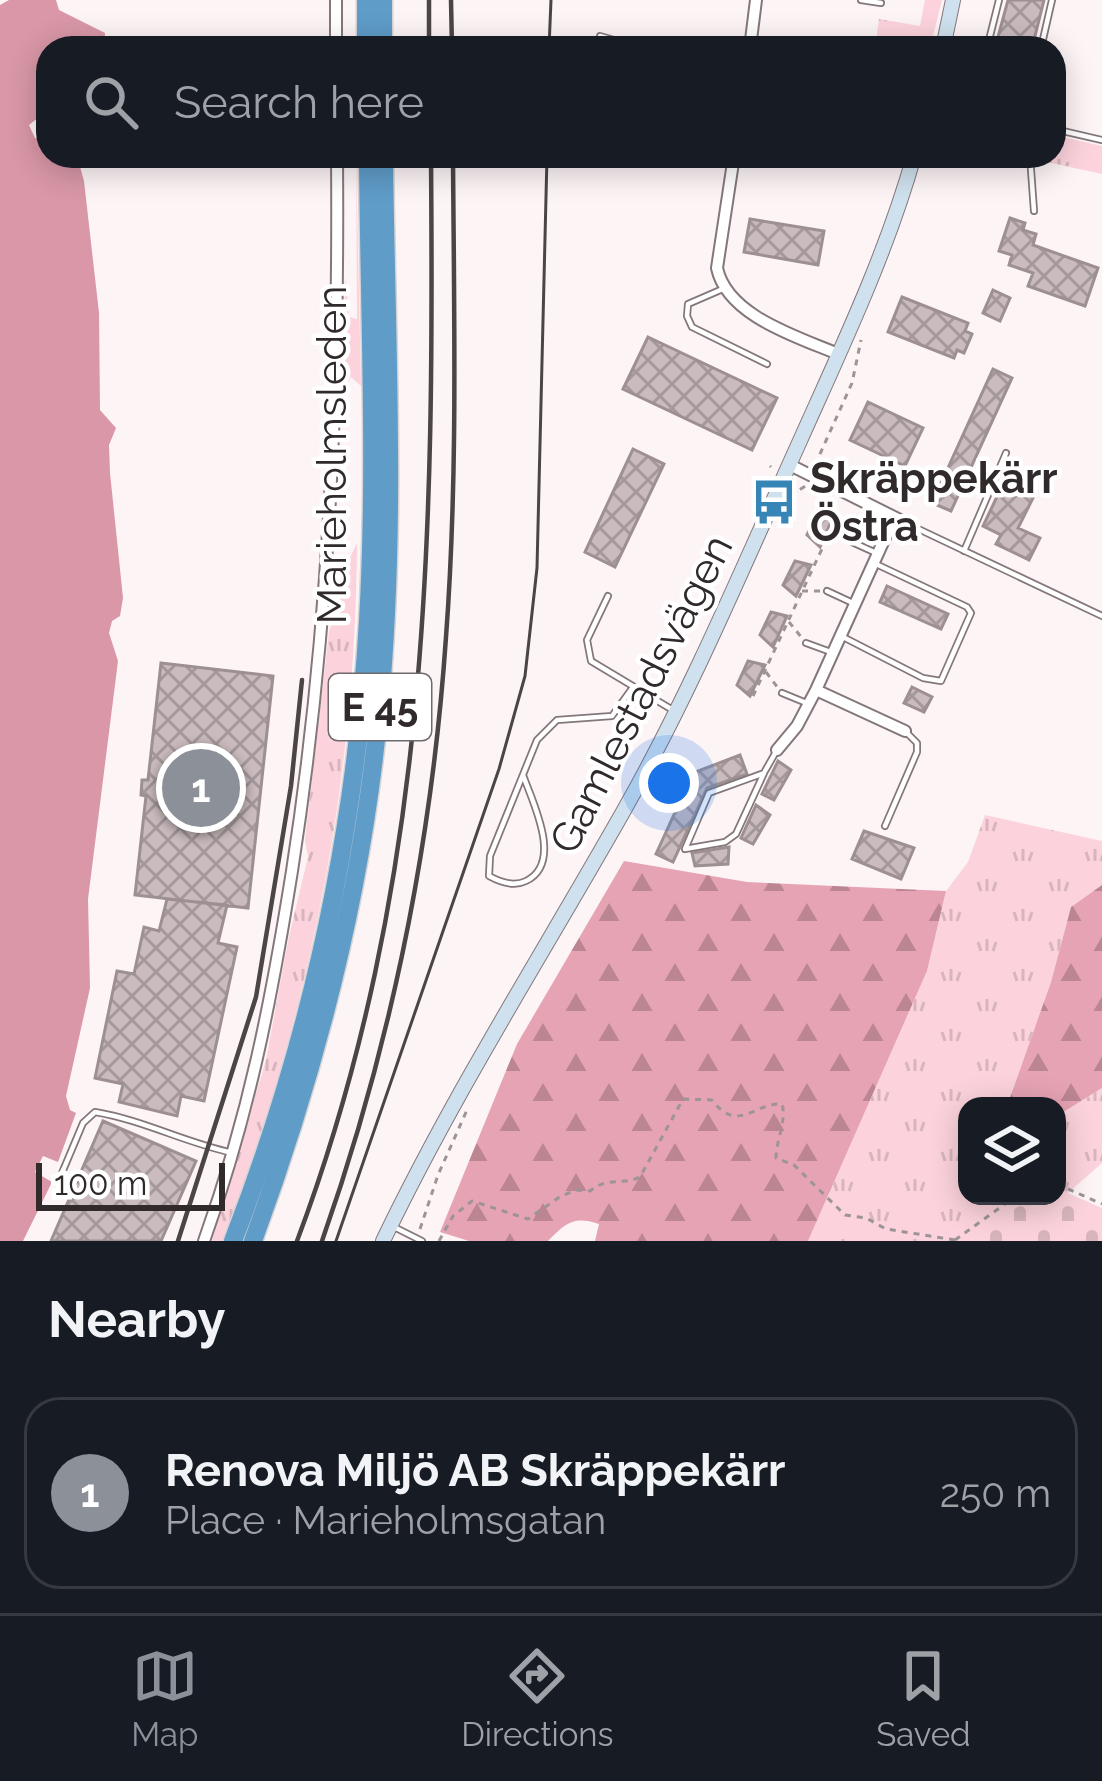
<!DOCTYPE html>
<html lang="en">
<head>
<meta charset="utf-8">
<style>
  :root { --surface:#171b24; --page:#20242c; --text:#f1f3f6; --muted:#9ea1a6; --line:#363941; --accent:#8c9099 }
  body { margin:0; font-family:Raleway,sans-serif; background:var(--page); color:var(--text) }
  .controls { position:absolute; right:36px; bottom:36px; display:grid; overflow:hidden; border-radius:24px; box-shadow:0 6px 30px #0003 }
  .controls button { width:108px; height:108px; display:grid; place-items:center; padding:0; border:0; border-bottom:3px solid var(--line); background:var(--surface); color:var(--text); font:60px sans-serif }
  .scale { position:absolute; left:36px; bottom:30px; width:189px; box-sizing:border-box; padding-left:12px; border:6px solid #302a2b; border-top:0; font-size:33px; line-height:42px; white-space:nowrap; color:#302a2b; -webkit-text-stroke:9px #fff; paint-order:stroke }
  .you { position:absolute; left:669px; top:783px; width:42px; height:42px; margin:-30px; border:9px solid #fff; border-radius:50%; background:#1a73e8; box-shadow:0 0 0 18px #1a73e833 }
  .badge { display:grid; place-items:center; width:78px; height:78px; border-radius:50%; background:var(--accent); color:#fff; font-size:39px; font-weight:700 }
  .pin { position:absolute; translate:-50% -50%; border:6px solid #fff; box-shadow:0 3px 12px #0006 }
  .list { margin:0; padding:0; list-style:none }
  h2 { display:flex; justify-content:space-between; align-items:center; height:156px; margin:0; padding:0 48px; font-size:51px }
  h2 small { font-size:39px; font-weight:400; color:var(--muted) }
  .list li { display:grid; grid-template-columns:78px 1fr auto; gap:36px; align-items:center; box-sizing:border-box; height:192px; margin:0 24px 24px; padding:0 24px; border:3px solid var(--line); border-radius:36px }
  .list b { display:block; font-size:45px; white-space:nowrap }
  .list p { margin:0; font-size:39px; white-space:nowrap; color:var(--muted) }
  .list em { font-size:39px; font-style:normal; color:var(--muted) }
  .icon { flex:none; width:66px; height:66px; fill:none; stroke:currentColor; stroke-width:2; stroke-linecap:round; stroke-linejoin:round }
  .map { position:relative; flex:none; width:1102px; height:1241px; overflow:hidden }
  .search { position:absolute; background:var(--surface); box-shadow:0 6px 30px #0003; left:36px; right:36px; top:36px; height:132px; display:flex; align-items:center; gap:30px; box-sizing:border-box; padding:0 42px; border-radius:36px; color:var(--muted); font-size:45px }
  .sheet { height:372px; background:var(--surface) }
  nav { display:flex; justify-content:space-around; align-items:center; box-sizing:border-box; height:168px; border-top:3px solid var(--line); background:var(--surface); font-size:33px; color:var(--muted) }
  nav a { display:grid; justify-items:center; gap:6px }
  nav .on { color:var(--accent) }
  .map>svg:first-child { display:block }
  .grass { fill:url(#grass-tufts) }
  .forest { fill:url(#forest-firs) }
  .cemetery { fill:url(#cemetery-stones) }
  .water { fill:#d997a7 }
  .building { fill:url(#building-cross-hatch); stroke:#9d8f92; stroke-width:3 }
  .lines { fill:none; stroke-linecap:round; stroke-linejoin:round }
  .lane-casing { stroke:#84777a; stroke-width:8 }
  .street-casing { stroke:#84777a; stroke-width:14 }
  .secondary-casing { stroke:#84777a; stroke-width:16 }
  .highway-casing { stroke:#d6d4d5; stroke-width:21 }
  .path { stroke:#9c9496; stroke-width:3; stroke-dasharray:6 6; stroke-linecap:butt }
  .lane { stroke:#fff; stroke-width:4.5 }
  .street { stroke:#fff; stroke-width:10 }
  .secondary { stroke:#cfe1ee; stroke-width:14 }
  .highway { stroke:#5f9cc8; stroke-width:18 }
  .tram { stroke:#4b4546; stroke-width:3 }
  .rail { stroke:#4b4546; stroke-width:4.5 }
  .labels { text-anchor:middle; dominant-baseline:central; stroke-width:9; stroke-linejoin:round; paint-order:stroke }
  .shield { fill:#fff; stroke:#6e6a6b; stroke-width:3 }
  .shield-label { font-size:39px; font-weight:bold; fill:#302a2b }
  .street-label { font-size:42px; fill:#302a2b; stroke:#fff }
  .poi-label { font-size:42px; font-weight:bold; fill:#302a2b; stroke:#fff; text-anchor:start }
</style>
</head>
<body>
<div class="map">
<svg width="1102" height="1241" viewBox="0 0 1102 1241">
  <defs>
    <pattern id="grass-tufts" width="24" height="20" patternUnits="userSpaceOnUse" patternTransform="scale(3)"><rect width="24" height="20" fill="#fcd3dc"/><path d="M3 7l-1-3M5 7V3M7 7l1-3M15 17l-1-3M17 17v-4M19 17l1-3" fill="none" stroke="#d8b5bd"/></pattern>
    <pattern id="forest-firs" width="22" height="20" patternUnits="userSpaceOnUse" patternTransform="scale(3)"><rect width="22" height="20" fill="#e6a3b3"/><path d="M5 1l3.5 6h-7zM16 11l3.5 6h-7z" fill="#bb8592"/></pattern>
    <pattern id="cemetery-stones" width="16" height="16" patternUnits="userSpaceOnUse" patternTransform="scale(3)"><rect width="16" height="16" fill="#fcd3dc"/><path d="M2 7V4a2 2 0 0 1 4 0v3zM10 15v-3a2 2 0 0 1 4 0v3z" fill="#d8b5bd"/></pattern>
    <pattern id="building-cross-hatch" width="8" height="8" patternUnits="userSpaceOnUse" patternTransform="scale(3)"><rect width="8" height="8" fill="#cabbbe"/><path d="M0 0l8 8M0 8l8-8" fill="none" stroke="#a4989b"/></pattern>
  </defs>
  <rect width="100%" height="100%" fill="#fdf4f6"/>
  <path class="grass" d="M925,0h17l-12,48h-55l4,-29 41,7z
    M1054,135l48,11v28l-64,-14v-4h16z
    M356,156l5,230 -10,-9 -7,13 1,-114 4,41 8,2z
    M357,543c-2,252 -48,462 -132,698h-13l54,-181 23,-124 19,-79 -3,-17 24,-208 10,-33v-34l7,1z
    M985,815l117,26v44l-31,22 -20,75 -44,124h-40v90h68l-66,45h-161l119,-270 19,-80 22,-29z
    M1102,1088v75l-34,30 -11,1v-78z"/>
  <path class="forest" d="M624,861l123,21 199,9 -19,80 -119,270h-213l4,-17c-26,-9 -34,0 -51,17h-79l-29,-9 77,-188z
    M1102,885v203l-45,28v-10h-50l44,-124 20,-75z"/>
  <path class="cemetery" d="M1068,1193l34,15v33h-133c36,-26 56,-46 99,-48z"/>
  <path class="water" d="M9,0h47l3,10 46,23 -1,15h-56v62l-19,15 6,13 13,7v11h29l7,25 15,132 1,97 16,18 -7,17 1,28 13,125 -3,18 -8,5 -3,12 9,28 -30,238 2,89 -24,108 4,14 6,3 -18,49 -15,-6 -8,16 17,10 -29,59h-23v-1236z"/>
  <path class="building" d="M1008,0h36l-12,48h-37z
    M1010,218l15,5 -2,7 13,4 -3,11 65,23 -13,38 -57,-20 5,-13 -24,-8 3,-10 -13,-4z
    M750,219l74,12 -6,34 -74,-13z
    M993,290l17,8 -10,23 -17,-8z
    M902,297l66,26 -3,8 7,3 -8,19 -7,-3 -3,8 -66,-26z
    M648,337l129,61 -25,52 -129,-61z
    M993,369l19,9 -61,133 -19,-8z
    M868,402l55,26 -18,38 -55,-26z
    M633,449l31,15 -49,103 -30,-15z
    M1003,484l30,14 -15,30 22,10 -11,22 -33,-16 5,-9 -18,-9z
    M818,511l16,4 -14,32 -13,-12z
    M795,561l16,4 -15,31 -13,-11z
    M887,586l61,28 -7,15 -61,-27z
    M771,612l16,4 -14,31 -13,-12z
    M748,661l17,4 -15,31 -13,-11z
    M161,663l112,13 -25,232 -113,-13 11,-99 -5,-1 1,-15h6z
    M912,687l20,10 -8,15 -20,-9z
    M740,755l7,19 -40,14 -34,74 -17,-8 37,-81z
    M778,761l13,9 -17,30 -12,-6z
    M756,805l14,10 -17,29 -12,-6z
    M864,831l50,17 -13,31 -49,-20z
    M729,847l-1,17 -33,2 -3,-13z
    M167,899l60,6 -9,38 19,4 -33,154 -23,-5 -4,20 -58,-14 4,-18 -28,-6 22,-107 17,3 10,-47 15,4z
    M103,1121l93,40 -35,80h-110z"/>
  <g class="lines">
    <g class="lane-casing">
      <path id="lane" d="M861,0l20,3
        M600,36l42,12
        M987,48l12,-48
        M1041,48l11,-48
        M1054,129l48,11
        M1030,156l4,55
        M725,288l-37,16 -1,12 5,11 75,37
        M910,525l192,91
        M852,542l22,10
        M964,551l42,-98
        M827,591l28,13
        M608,596l-21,44 4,21 80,48
        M845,638l78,40 18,3 30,-68 -4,-6 -91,-43
        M806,643l22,8
        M782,693l22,9
        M765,771l12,-21
        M764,773l-28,61 -11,8 -40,7 24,-56z
        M523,775c9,26 41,88 3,106 -12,6 -26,1 -37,-5l1,-20 47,-116 20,-20 55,-4 21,-29
        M885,826l32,-74v-9l-12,-12
        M59,1180l24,-57 12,-11c48,8 91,31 138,41
        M396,1228l26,13"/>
    </g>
    <g class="street-casing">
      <path id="street" d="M336,0v48
        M750,48l6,-48
        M734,156l-17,112c10,48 81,69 121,86
        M790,465l120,60
        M816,690l89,41
        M777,750l20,-24 19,-36 78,-172
        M204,1241c45,-126 67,-239 88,-370 37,-237 47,-475 45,-715"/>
    </g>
    <g class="secondary-casing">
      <path id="secondary" d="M943,48l10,-48
        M383,1241c71,-148 159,-286 240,-429 67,-118 120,-245 176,-369 42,-94 87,-188 115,-287"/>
    </g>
    <g class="highway-casing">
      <path id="highway" d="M366,0v48
        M383,0v48
        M233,1241c77,-199 123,-408 135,-620 9,-155 1,-311 0,-465
        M253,1241c63,-171 109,-348 126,-530 18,-184 7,-370 5,-555"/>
    </g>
    <path class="path" d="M815,465l37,-82 9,-43
      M770,466l1,1
      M781,519l12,-25 14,-9
      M802,591h19
      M789,622l13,16
      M766,672l12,16
      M753,696l83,-177
      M1057,1184l45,20
      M420,1229l18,-54 29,-65
      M955,1240l61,-44
      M439,1241l14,-25 19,-15 56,18 33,-23 16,-6 13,1c18,-15 31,-5 50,-14l43,-78 29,1c26,34 41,3 70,4 5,16 -6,37 -6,54l18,7 51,50 21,3 20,11 69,11"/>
    <use href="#lane" class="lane"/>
    <use href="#street" class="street"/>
    <use href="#secondary" class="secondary"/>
    <use href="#highway" class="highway"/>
    <path class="tram" d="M549,48l2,-48
      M336,1241l163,-472 26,-93 12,-108 10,-412"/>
    <path class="rail" d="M429,0v48
      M451,0l1,48
      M178,1241l78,-244 35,-211 11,-106
      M297,1241c134,-356 137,-712 134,-1085
      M322,1241c68,-193 110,-399 124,-604 12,-160 8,-320 7,-481"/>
  </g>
  <defs>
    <g id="bus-bare" transform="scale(3.6)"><path d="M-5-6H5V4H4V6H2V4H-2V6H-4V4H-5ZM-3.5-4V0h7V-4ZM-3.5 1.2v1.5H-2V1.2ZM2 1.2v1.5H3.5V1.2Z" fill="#3784b7" stroke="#fff" stroke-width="2.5" paint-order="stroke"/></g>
  </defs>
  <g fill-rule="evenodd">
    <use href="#bus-bare" x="774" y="502"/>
  </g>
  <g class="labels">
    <rect class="shield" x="329" y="674" width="102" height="66" rx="9"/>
    <g class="shield-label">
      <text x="380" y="707">E 45</text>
    </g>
    <g class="street-label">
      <text transform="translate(331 455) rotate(-90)">Marieholmsleden</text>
      <text transform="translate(641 694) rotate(-63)">Gamlestadsvägen</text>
    </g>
    <g class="poi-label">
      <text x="810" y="478">Skräppekärr<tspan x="810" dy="48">Östra</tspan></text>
    </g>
  </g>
</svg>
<div class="controls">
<button><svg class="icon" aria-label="layers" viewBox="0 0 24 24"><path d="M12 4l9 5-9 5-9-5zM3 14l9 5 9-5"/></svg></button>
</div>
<div class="scale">100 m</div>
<div class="you"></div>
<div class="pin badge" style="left:201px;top:788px">1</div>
<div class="search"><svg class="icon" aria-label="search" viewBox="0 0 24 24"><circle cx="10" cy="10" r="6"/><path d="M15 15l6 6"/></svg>Search here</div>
</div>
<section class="sheet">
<h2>Nearby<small></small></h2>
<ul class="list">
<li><span class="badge">1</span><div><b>Renova Miljö AB Skräppekärr</b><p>Place · Marieholmsgatan</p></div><em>250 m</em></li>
</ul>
</section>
<nav>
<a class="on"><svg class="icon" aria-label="map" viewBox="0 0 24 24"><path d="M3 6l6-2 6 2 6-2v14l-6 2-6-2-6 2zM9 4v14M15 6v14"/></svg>Map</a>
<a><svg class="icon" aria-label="directions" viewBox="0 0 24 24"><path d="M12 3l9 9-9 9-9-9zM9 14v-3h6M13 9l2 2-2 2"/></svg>Directions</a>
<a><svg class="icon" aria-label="saved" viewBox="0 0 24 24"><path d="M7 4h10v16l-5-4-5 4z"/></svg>Saved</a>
</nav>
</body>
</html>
